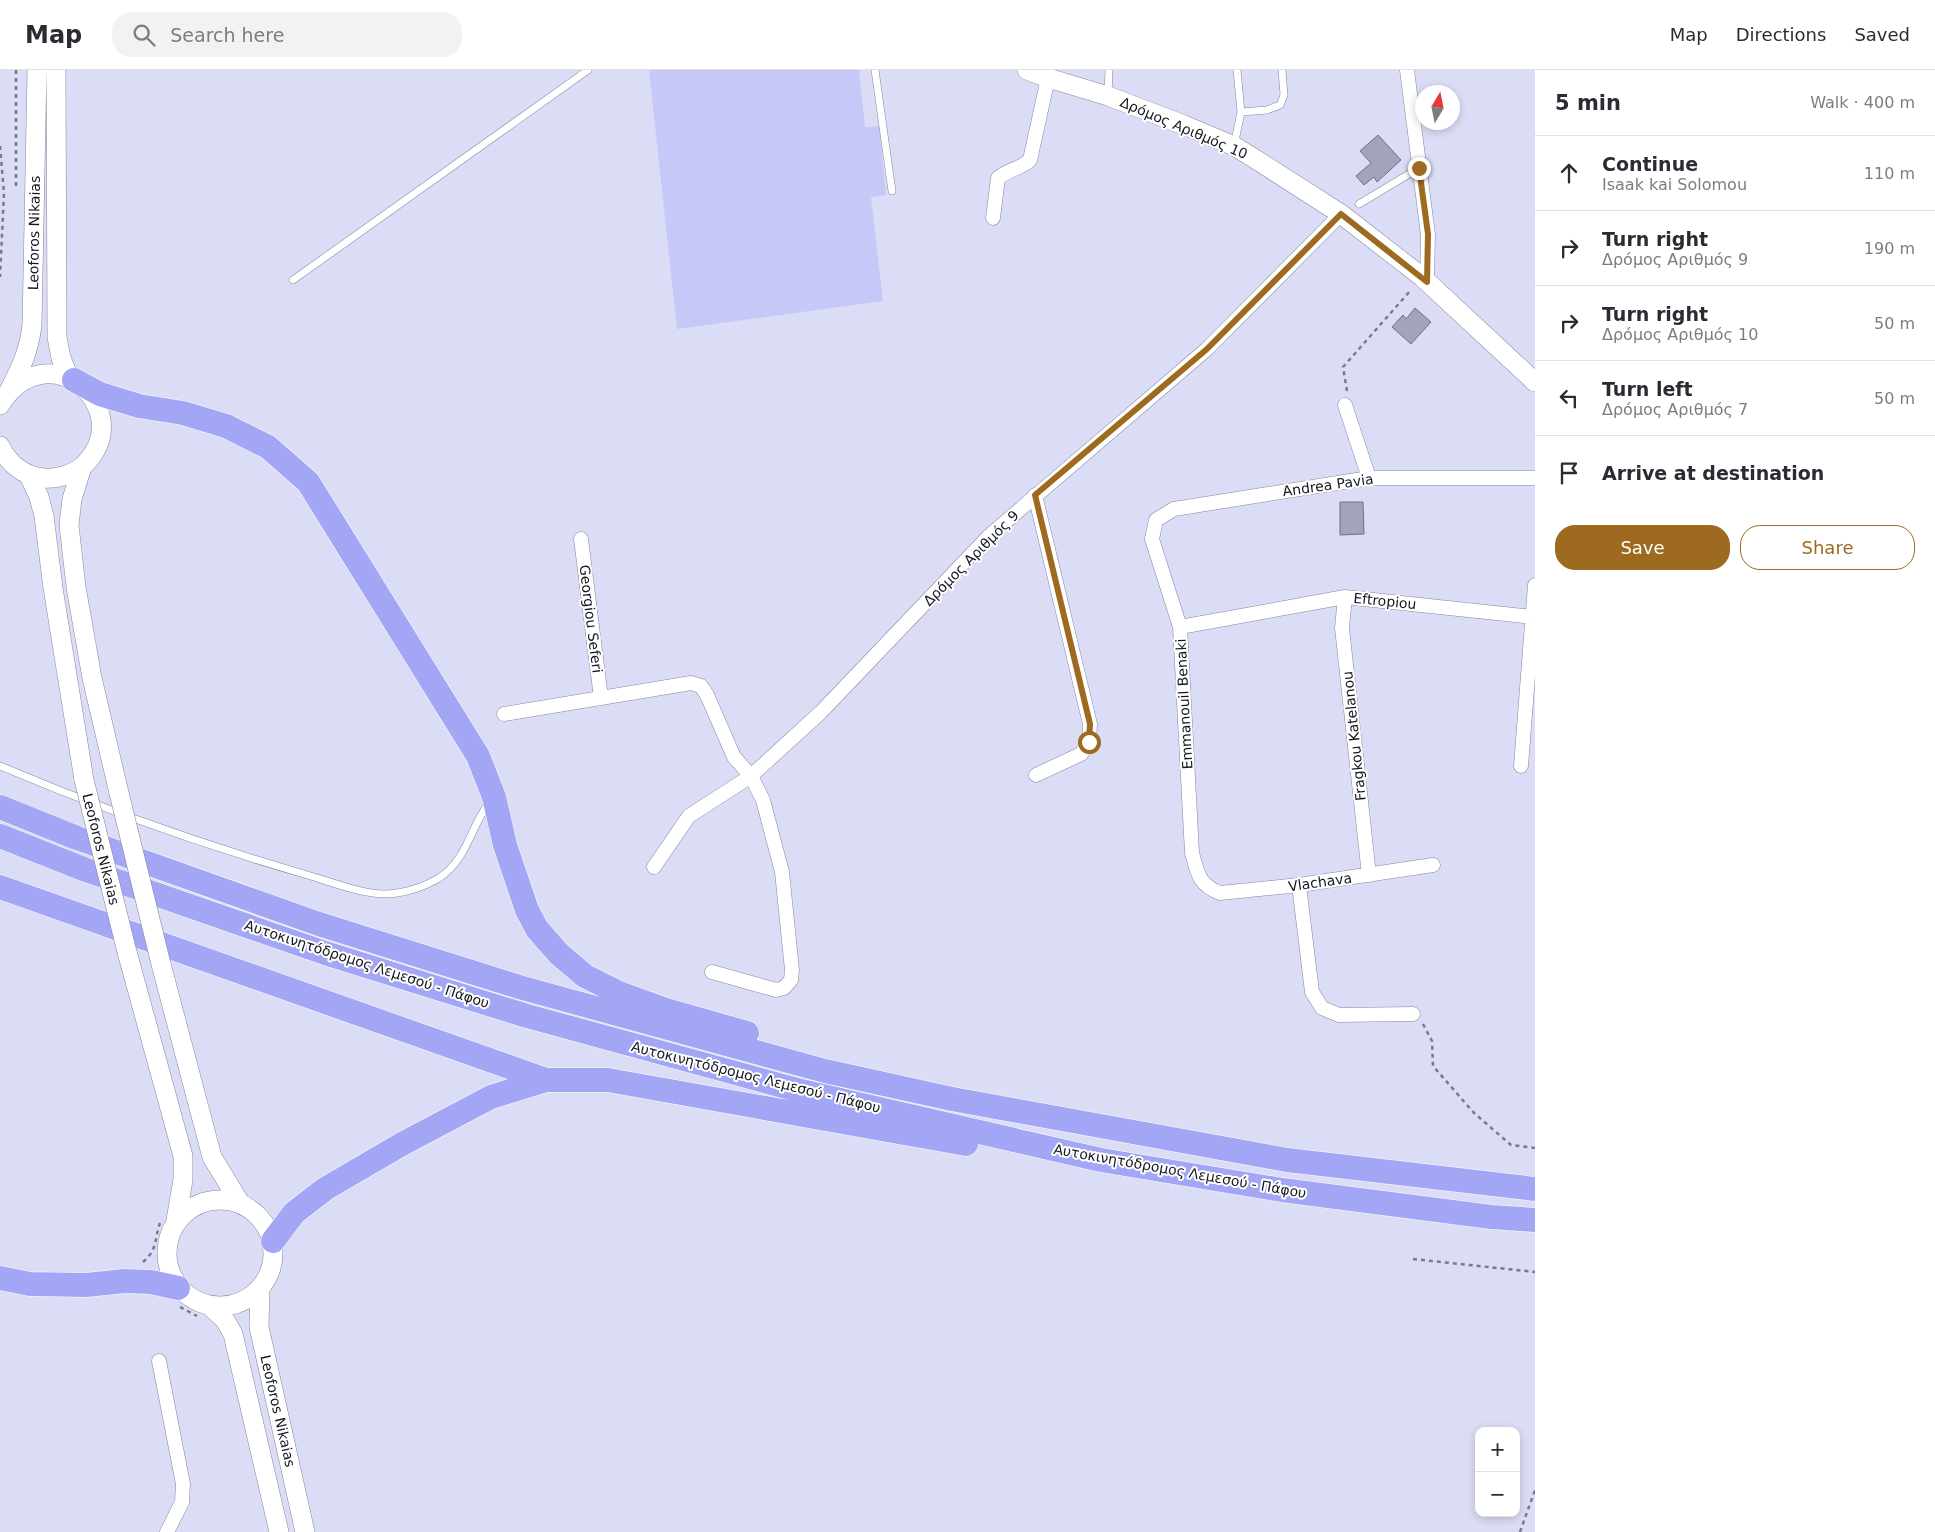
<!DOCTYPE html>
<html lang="en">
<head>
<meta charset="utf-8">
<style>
  :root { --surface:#fff; --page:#f2f2f3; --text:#2b2b33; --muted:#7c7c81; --line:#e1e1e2; --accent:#9d6a20 }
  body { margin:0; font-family:"DejaVu Sans",sans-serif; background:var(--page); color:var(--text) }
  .controls { position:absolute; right:15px; bottom:15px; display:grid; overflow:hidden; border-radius:10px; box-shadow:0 2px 8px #0003 }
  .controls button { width:45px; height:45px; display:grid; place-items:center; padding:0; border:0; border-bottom:1px solid var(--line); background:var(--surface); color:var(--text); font:25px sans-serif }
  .compass { position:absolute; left:1415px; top:15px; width:45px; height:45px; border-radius:50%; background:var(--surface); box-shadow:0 2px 8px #0003; rotate:10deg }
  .stop { position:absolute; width:15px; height:15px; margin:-11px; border:4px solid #9d6a20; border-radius:50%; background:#fff }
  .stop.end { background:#9d6a20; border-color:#fff; box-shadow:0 1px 5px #0008 }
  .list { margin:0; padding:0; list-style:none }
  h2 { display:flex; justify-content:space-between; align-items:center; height:65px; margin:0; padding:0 20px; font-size:21px }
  h2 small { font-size:16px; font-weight:400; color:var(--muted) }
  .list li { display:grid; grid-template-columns:32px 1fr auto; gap:15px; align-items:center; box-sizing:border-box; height:75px; padding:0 20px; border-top:1px solid var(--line) }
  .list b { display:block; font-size:19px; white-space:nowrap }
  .list p { margin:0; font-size:16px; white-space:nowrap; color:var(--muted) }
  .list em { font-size:16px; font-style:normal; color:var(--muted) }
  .actions { display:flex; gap:10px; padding:15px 20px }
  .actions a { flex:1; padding:11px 0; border:1px solid var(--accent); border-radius:20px; text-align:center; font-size:18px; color:var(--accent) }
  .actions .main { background:var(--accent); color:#fff }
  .icon { flex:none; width:28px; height:28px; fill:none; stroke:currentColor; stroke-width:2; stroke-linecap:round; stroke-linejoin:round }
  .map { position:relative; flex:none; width:1535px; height:1462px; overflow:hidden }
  header { display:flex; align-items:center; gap:30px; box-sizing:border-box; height:70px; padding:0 25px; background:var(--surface); border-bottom:1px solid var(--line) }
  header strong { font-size:24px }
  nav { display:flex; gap:28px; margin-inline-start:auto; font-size:18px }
  .search { width:350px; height:45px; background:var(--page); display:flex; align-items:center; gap:12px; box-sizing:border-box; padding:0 18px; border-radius:20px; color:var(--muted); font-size:19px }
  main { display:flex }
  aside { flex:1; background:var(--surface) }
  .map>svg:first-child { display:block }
  .green { fill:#c6c9f7 }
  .building { fill:#a2a4bb; stroke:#6f7186 }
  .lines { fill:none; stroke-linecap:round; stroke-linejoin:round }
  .lane-casing { stroke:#85879c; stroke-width:8 }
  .street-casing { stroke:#85879c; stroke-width:15 }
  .secondary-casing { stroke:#85879c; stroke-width:20 }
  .highway-casing { stroke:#fff; stroke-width:25 }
  .path { stroke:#787a8a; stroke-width:2.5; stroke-dasharray:4 4; stroke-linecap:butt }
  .lane { stroke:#fff; stroke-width:7 }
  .street { stroke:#fff; stroke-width:14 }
  .secondary { stroke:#fff; stroke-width:19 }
  .highway { stroke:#a3a6f5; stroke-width:24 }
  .secondary-bridge-casing { stroke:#85879c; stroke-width:20; stroke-linecap:butt }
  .secondary-bridge { stroke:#fff; stroke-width:19 }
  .route { stroke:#9d6a20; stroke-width:6 }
  .labels { text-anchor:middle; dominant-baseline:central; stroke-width:4; stroke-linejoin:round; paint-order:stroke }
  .street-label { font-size:14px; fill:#16171f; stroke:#fff }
</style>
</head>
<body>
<header>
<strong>Map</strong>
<div class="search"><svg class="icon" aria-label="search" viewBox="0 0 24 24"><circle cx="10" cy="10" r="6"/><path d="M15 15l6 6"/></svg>Search here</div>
<nav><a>Map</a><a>Directions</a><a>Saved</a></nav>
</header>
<main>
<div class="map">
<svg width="1535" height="1462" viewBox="0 0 1535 1462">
  <rect width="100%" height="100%" fill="#daddf5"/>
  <path class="green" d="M649,0h210l6,57 14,-1 7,69 -15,2 12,104 -206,28z"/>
  <path class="building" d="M1378,65l23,25 -24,22 -3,-5 -10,8 -8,-9 15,-13 -11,-12z
    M1415,238l16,14 -20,22 -19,-17 11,-12 3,4z
    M1340,432h23l1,32 -24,1z"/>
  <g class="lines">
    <g class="lane-casing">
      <path id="lane" d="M875,0l17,121
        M1108,26l1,-26
        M1241,42l26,-2 13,-5 4,-10 -2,-25
        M1234,76l7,-34 -4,-42
        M1359,134l60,-36
        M293,210l295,-210
        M0,696c99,42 201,78 304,108 24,7 57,20 81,20 18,0 39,-7 54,-16 29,-19 31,-51 50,-75"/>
    </g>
    <g class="street-casing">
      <path id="street" d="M1407,0l21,165 -1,47
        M993,148l5,-40c10,-9 23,-9 32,-18l18,-82
        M1345,335l24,73
        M1035,425l55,229 -1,18 -8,12 -45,21
        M581,469l20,159
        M1345,527l-3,31 27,247
        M1180,557l165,-30 188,20
        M504,644l187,-31 10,3 6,9 27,62 17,19 12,24 19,72 10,98 -1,10 -7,8 -8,2 -64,-18
        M1521,696l14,-181
        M1433,795l-134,20 -79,8c-22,-9 -22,-19 -28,-40l-12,-226 -28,-88 4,-19 18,-11 195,-31h166
        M654,797l35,-51 62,-40 70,-64 168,-176 218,-187 134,-135
        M1299,815l13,107 10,16 17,7 74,-1
        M159,1291l24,123 -1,18 -15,30"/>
    </g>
    <g class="secondary-casing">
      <path id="secondary" d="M56,0l1,267 4,21 8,20
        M1027,0l21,8 60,18 76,29 50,21 18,11 89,57 81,63 113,105
        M9,321c12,-23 20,-40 23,-66l5,-255
        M0,335c46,-75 138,2 86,58 -11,11 -27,16 -42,15 -20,-1 -36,-15 -44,-32
        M82,397l-10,32 -3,26 7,62 16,91 27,115
        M29,405l10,22 5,19 9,72 31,192
        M127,882l56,204v24l-7,40
        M161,894l51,193 28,46
        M167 1183a53 53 0 1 1 106 0a53 53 0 1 1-106 0Z
        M260,1219l-1,38 46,205
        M210,1236l15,14 8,14 46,198"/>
    </g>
    <g class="highway-casing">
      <path id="highway" d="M74,310l26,14 39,12 44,7 43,13 42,21 40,35 170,274 16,41 11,48 22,65 10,19 22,25 26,22 34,17 47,17 81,23
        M0,737l77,31 242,86 200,63 306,84 127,28 335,61 248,29
        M0,766l86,34 239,83 202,63 274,75 300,69 181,30 209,27 44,3
        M0,817l546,193
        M273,1171l21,-28 31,-24 77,-45 89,-47 55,-17h62l358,64
        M0,1208l30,6 56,1 39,-4 26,1 27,6"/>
    </g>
    <path class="path" d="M16,0v120
      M0,76l4,47 -4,84
      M1347,321l-4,-24 68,-77
      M1423,954l9,17 1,25 41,47 37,32 24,3
      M1413,1189l122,13
      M143,1192c15,-13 11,-22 17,-39
      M180,1237l17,9
      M1520,1462l15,-42"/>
    <use href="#lane" class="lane"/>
    <use href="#street" class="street"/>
    <use href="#secondary" class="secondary"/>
    <use href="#highway" class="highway"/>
    <g class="secondary-bridge-casing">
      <path id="secondary-bridge" d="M84,710l43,172
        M119,723l42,171"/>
    </g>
    <use href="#secondary-bridge" class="secondary-bridge"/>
  </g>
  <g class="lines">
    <path class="route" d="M1089,672l1,-18 -55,-229 172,-146 134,-135 86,68 1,-48 -9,-66"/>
  </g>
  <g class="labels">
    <g class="street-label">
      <text transform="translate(1184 58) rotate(23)">Δρόμος Αριθμός 10</text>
      <text transform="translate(34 163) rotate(-89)">Leoforos Nikaias</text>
      <text transform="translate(1328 415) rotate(-8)">Andrea Pavia</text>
      <text transform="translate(971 488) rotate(-45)">Δρόμος Αριθμός 9</text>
      <text transform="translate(1385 531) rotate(6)">Eftropiou</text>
      <text transform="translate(591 549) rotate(83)">Georgiou Seferi</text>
      <text transform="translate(1184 634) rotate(-93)">Emmanouil Benaki</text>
      <text transform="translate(1354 666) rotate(-96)">Fragkou Katelanou</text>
      <text transform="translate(101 779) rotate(76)">Leoforos Nikaias</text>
      <text transform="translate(1320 812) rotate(-8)">Vlachava</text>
      <text transform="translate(367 894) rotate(18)">Αυτοκινητόδρομος Λεμεσού - Πάφου</text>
      <text transform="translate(756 1007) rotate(14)">Αυτοκινητόδρομος Λεμεσού - Πάφου</text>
      <text transform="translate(1180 1101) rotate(10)">Αυτοκινητόδρομος Λεμεσού - Πάφου</text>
      <text transform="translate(278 1341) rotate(77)">Leoforos Nikaias</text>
    </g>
  </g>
</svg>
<div class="controls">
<button>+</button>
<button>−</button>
</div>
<svg class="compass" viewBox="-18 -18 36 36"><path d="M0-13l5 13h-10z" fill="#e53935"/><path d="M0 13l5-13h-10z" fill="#7c7c81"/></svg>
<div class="stop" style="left:1089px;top:672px"></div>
<div class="stop end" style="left:1419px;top:98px"></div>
</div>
<aside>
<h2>5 min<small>Walk · 400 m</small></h2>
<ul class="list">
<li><svg class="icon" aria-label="ahead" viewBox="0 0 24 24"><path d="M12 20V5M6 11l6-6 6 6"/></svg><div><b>Continue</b><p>Isaak kai Solomou</p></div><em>110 m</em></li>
<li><svg class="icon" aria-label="right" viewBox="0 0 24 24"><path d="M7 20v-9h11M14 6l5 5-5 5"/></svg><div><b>Turn right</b><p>Δρόμος Αριθμός 9</p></div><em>190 m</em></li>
<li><svg class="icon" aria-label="right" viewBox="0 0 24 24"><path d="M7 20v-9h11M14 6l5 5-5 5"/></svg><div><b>Turn right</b><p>Δρόμος Αριθμός 10</p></div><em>50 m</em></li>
<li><svg class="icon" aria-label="left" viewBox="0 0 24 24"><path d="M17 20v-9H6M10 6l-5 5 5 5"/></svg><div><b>Turn left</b><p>Δρόμος Αριθμός 7</p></div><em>50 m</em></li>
<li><svg class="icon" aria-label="arrive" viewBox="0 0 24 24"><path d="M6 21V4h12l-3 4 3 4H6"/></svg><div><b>Arrive at destination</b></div></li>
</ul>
<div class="actions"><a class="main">Save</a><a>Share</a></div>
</aside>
</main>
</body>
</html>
